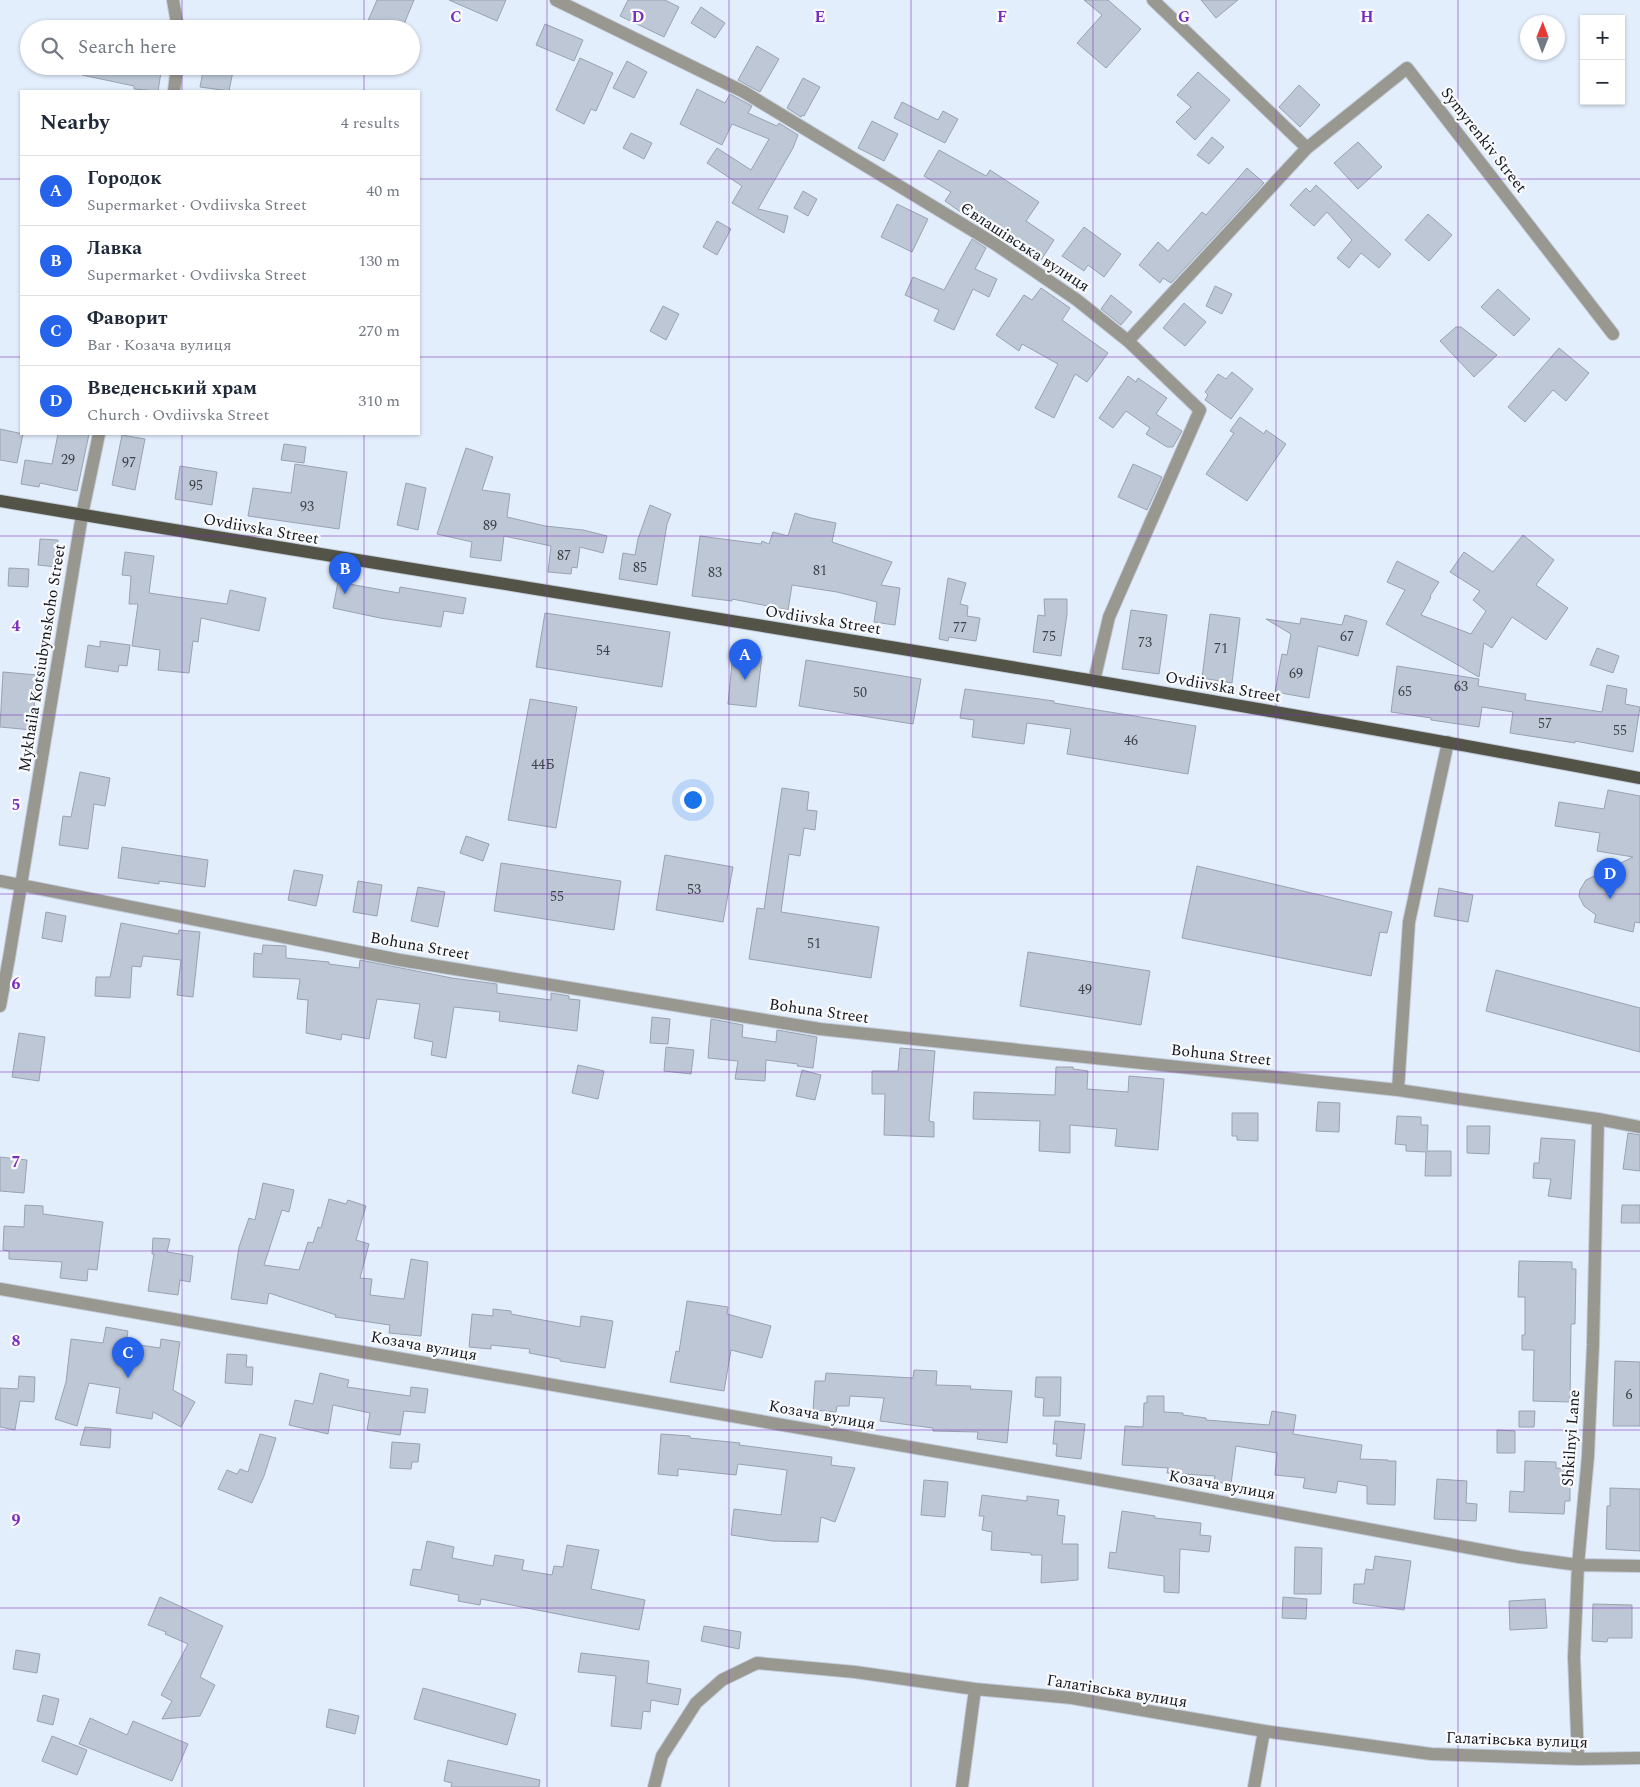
<!DOCTYPE html>
<html lang="en">
<head>
<meta charset="utf-8">
<style>
  :root { --surface:#fff; --page:#f6f6f7; --text:#1f2937; --muted:#747a83; --line:#e0e1e3; --accent:#2563eb }
  body { margin:0; font-family:Spectral,serif; background:var(--page); color:var(--text) }
  .controls { position:absolute; right:15px; top:15px; display:grid; overflow:hidden; border-radius:0px; box-shadow:0 1px 4px #0004 }
  .controls button { width:45px; height:45px; display:grid; place-items:center; padding:0; border:0; border-bottom:1px solid var(--line); background:var(--surface); color:var(--text); font:25px sans-serif }
  .compass { position:absolute; left:1520px; top:15px; width:45px; height:45px; border-radius:50%; background:var(--surface); box-shadow:0 1px 4px #0004; rotate:1deg }
  .you { position:absolute; left:692px; top:799px; width:18px; height:18px; margin:-12px; border:4px solid #fff; border-radius:50%; background:#1a73e8; box-shadow:0 0 0 8px #1a73e833 }
  .badge { display:grid; place-items:center; width:32px; height:32px; border-radius:50%; background:var(--accent); color:#fff; font-size:16px; font-weight:700 }
  .pin { position:absolute; translate:-50% -41px; filter:drop-shadow(0 1px 2px #0008) }
  .pin::after { content:''; position:absolute; top:26px; width:18px; height:15px; background:inherit; clip-path:polygon(0 0,100% 0,50% 100%) }
  .list { margin:0; padding:0; list-style:none }
  h2 { display:flex; justify-content:space-between; align-items:center; height:65px; margin:0; padding:0 20px; font-size:21px }
  h2 small { font-size:16px; font-weight:400; color:var(--muted) }
  .list li { display:grid; grid-template-columns:32px 1fr auto; gap:15px; align-items:center; box-sizing:border-box; height:70px; padding:0 20px; border-top:1px solid var(--line) }
  .list b { display:block; font-size:19px; white-space:nowrap }
  .list p { margin:0; font-size:16px; white-space:nowrap; color:var(--muted) }
  .list em { font-size:16px; font-style:normal; color:var(--muted) }
  .icon { flex:none; width:28px; height:28px; fill:none; stroke:currentColor; stroke-width:2; stroke-linecap:round; stroke-linejoin:round }
  .map { position:relative; flex:none; width:1640px; height:1787px; overflow:hidden }
  .search { position:absolute; background:var(--surface); box-shadow:0 1px 4px #0004; left:20px; top:20px; width:400px; height:55px; display:flex; align-items:center; gap:12px; box-sizing:border-box; padding:0 18px; border-radius:28px; color:var(--muted); font-size:19px }
  .panel { position:absolute; background:var(--surface); box-shadow:0 1px 4px #0004; left:20px; top:90px; width:400px; height:345px; border-radius:0px }
  .map>svg:first-child { display:block }
  .building { fill:#bdc7d6; stroke:#99a2b1 }
  .lines { fill:none; stroke-linecap:round; stroke-linejoin:round }
  .minor-casing { stroke:#c2cbd9; stroke-width:14 }
  .major-casing { stroke:#c2cbd9; stroke-width:14 }
  .minor { stroke:#989891; stroke-width:12 }
  .major { stroke:#535447; stroke-width:12 }
  .grid { fill:none; stroke:#7b2cbf; stroke-width:1; stroke-opacity:0.55 }
  .labels { text-anchor:middle; dominant-baseline:central; stroke-width:4.5; stroke-linejoin:round; paint-order:stroke }
  .number-label { font-size:14px; fill:#3e424a }
  .street-label { font-size:16px; fill:#13161b; stroke:#f8fafd }
  .grid-label { font-size:16px; text-anchor:middle; font-weight:bold; fill:#7b2cbf; stroke:#f8fafd; stroke-width:4.5; stroke-linejoin:round; paint-order:stroke }
</style>
</head>
<body>
<div class="map">
<svg width="1640" height="1787" viewBox="0 0 1640 1787">
  <rect width="100%" height="100%" fill="#e3eefd"/>
  <path class="building" d="M377,0h37l-12,29 -16,-5 -2,5h-4l-13,-6z
    M449,0h57l-9,21z
    M628,0h37l14,7 -15,30 -44,-21z
    M1084,0h24l33,29 -35,39 -29,-25 25,-28z
    M1201,0h37l-22,18z
    M701,7l24,16 -10,15 -24,-15z
    M545,24l38,16 -9,21 -38,-16z
    M757,46l22,13 -19,33 -22,-12z
    M580,58l33,15 -17,38 -5,-2 -7,15 -28,-14z
    M627,61l20,11 -13,26 -21,-10z
    M84,66h28l25,5v-5h25l-4,25 -24,-2v-3l-52,-11z
    M204,66h30l-5,25 -29,-4z
    M1198,72l32,28 -35,40 -19,-18 15,-15 -14,-12z
    M803,78l17,9 -16,29 -2,-1 -1,2 -14,-9z
    M1299,85l21,20 -20,22 -21,-20z
    M697,89l28,14 5,-9 22,12 -4,7 29,13 2,-3 19,12 -5,13 -35,61 30,7 -4,17 -52,-30 10,-17 -35,-23 10,-15 34,22 18,-31 -37,-15 -10,21 -42,-21z
    M902,102l36,18 5,-9 15,8 -13,24 -51,-25z
    M872,121l26,13 -14,27 -26,-13z
    M631,133l21,10 -8,16 -21,-11z
    M1212,137l12,10 -15,17 -12,-9z
    M1358,142l24,25 -24,22 -24,-26z
    M939,150l47,26 4,-6 49,32 -13,19 28,19 -13,20 -31,-21 -2,3 -29,-17 -34,-24 6,-9 -27,-16z
    M1247,168l17,15 -93,100 -8,-5 -3,5 -21,-18 19,-23 10,9 34,-39 4,3z
    M1316,185l75,69 -12,14 -18,-15 -12,15 -12,-10 15,-18 -25,-28 -13,14 -24,-21 16,-17 4,4z
    M803,191l14,8 -9,17 -14,-8z
    M897,204l31,15 -16,33 -31,-15z
    M1428,214l24,21 -23,26 -24,-21z
    M717,221l14,8 -14,26 -14,-8z
    M1084,227l37,27 -17,23 -16,-12 -4,6 -22,-15z
    M972,239l14,9 -11,21 22,10 -8,18 -16,-8 -19,41 -20,-9 5,-11 -34,-15 8,-18 31,13z
    M1215,286l17,8 -10,20 -16,-8z
    M1041,288l29,20 -8,12 46,33 -21,29 -12,-8 -21,44 -19,-10 23,-44 -36,-20 -3,7 -23,-16 28,-40 8,5z
    M1498,289l32,30 -16,17 -33,-29z
    M1111,295l21,17 -11,13 -20,-16z
    M1184,303l22,19 -21,24 -22,-18z
    M663,306l16,8 -13,26 -16,-9z
    M1456,327h5l36,28 -23,22 -34,-36z
    M1559,348l30,25 -23,28 -13,-11 -28,32 -17,-15z
    M1232,372l21,17 -22,30 -26,-19 3,-5 -3,-3 13,-18 8,5z
    M1128,376l8,6 2,-4 29,20 -11,16 26,17 -9,16h-6l-21,-13 4,-6 -24,-17 -13,17 -14,-10z
    M1240,417l24,17 2,-4 20,14 -39,57 -41,-27 28,-41 -4,-2z
    M0,429l23,5 -6,29 -17,-3z
    M58,434h31l-12,57 -37,-8 -1,4 -18,-3 4,-24 27,4z
    M122,435l23,4 -10,51 -23,-5z
    M284,444l22,3 -2,16 -23,-3z
    M466,448l27,9 -11,33 28,4 -3,23 38,9 38,4 24,6 -4,17 -23,-6 -3,21 -5,-1 -1,7 -23,-2 3,-26 -47,-10 -3,25 -31,-4 2,-15 -35,-8z
    M295,464l52,8 -8,57 -91,-13 5,-28 38,5z
    M1133,464l29,13 -15,33 -29,-13z
    M180,466l37,6 -5,33 -37,-6z
    M406,483l20,5 -8,42 -21,-5z
    M650,505l21,9 -4,10 -10,61 -38,-6 4,-26 12,2 3,-16z
    M795,513l16,5 25,5 -4,19 60,20 -11,23 19,3 -5,37 -21,-3 3,-20 -40,-10 -45,-7 -4,25 -56,-11v2l-40,-5 8,-60 61,8 1,-3 7,3 4,-12 15,4z
    M1523,535l31,25 -18,25 32,23 -22,32 -34,-23 -20,31 -8,-5 -5,34 -93,-53 19,-34 -18,-8 10,-21 42,21 -9,14 1,1 -10,18 50,19 15,-23 -13,-11 7,-9 -30,-19 14,-20 29,20z
    M40,539l18,1 -2,27 -18,-2z
    M125,552l29,4 -5,37 78,11 3,-14 36,8 -7,33 -58,-13 -3,24 -5,-1 -4,32 -31,-3 2,-20 -28,-4 6,-42h-9l2,-28 -9,-1z
    M9,568l20,1 -1,18 -20,-1z
    M948,578l18,5 -6,21 8,2 -1,10 13,2 -4,23 -27,-4 -1,4 -9,-2z
    M338,582l61,11 1,-6 66,11 -3,16 -19,-3 -3,16 -61,-9 -47,-10z
    M1044,599h23v15l-6,42 -28,-4 5,-37 7,1z
    M1131,610l36,5 -8,59 -37,-5z
    M545,613l125,19 -8,55 -126,-20z
    M1210,614l30,4 -8,65 -30,-5z
    M1345,615l22,6 -9,35 -40,-10 -9,52 -34,-6 7,-38 5,1 4,-21 -25,-15 34,5 1,-6 41,7z
    M100,641l30,4 -3,21 -8,-1 -1,7 -33,-5 3,-22 12,2z
    M1597,648l22,8 -6,17 -23,-8z
    M733,653l29,3 -6,51 -28,-3z
    M806,660l115,19 -8,45 -114,-18z
    M1397,666l82,13 -1,7 48,8 -1,6 77,12 5,-27 20,4 -2,15 15,3 -7,45 -58,-11v2l-65,-10 3,-21 -31,-5 -3,20 -48,-7v-2l-40,-6z
    M3,672l34,3 -5,55 -32,-3z
    M965,689l89,12v2l142,23 -8,48 -121,-20 4,-25 -44,-6 -3,21 -52,-7 2,-17 -14,-2z
    M530,699l47,8 -21,121 -48,-8z
    M80,772l30,6 -5,28 -11,-2 -6,45 -29,-4 4,-29 8,1z
    M782,788l27,4 -2,18 10,1 -2,19 -11,-2 -4,28 -11,-2 -8,58 98,15 -8,51 -122,-19 8,-51 7,1z
    M1608,790l32,6v127l-5,-1 -2,10 -39,-10 2,-7 -12,-9 -5,-10 1,-6 6,-10 47,-23 -36,-6 3,-18 -45,-7 4,-24 45,7z
    M466,836l23,8 -6,17 -23,-8z
    M122,847l86,13 -3,27 -46,-6v3l-41,-6z
    M665,855l68,12 -10,55 -67,-12z
    M501,863l120,18 -7,49 -120,-19z
    M1197,866l195,46 -5,21 -7,-1 -9,44 -189,-38z
    M294,870l29,5 -7,31 -28,-6z
    M358,881l24,4 -5,31 -24,-4z
    M418,887l27,5 -7,35 -27,-6z
    M1439,888l34,7 -5,27 -34,-6z
    M46,912l20,4 -4,26 -20,-4z
    M121,923l57,11 1,-4 21,2 -7,65 -16,-2 4,-35 -38,-4 -2,11 -9,-1 -2,32 -35,-2 1,-19h14z
    M263,945l23,1v12l43,4v2l30,4 1,-8 92,18 45,6v9l54,7v-7l18,3v3l11,1 -3,31 -78,-10 1,-9 -46,-5 -8,51 -15,-3 2,-13 -19,-4 6,-34 -43,-5 -8,40 -27,-5 -1,6 -35,-7 2,-33 -11,-1 3,-20 -47,-2 1,-24 8,1z
    M1028,952l122,19 -9,54 -121,-19z
    M1496,970l144,38v44l-154,-41z
    M652,1017l18,2 -2,25 -18,-1z
    M711,1019l32,6 -1,12 34,5 1,-12 40,7 -4,31 -16,-2 1,-2 -32,-4 -1,21 -30,-2 3,-18 -30,-3z
    M19,1033l26,4 -6,44 -27,-4z
    M666,1047l28,3 -3,24 -27,-3z
    M900,1048l35,3 -6,70 5,1v15l-50,-2 1,-41h-13v-23h26z
    M578,1065l26,6 -6,28 -26,-6z
    M1056,1067h17v2l15,2 -1,18 41,3 1,-16 35,3 -6,71 -43,-4 2,-17 -47,-4v28l-31,-2 1,-30 -67,-2 1,-27 81,3z
    M802,1070l19,5 -6,25 -19,-4z
    M1318,1102l22,1 -1,29 -23,-1z
    M1232,1113h26v28l-21,-1v-4h-5z
    M1397,1116l24,1v8h7l-1,26h24v25h-26l1,-24 -20,-1v-6l-11,-1z
    M1467,1126h23l-1,28 -22,-1z
    M1628,1133l12,2v36l-17,-2z
    M1541,1138l34,2 -4,59 -23,-3 3,-17 -18,-1 1,-15h5z
    M0,1157l27,3 -3,33 -24,-2z
    M263,1183l31,7 -5,22 -7,-2 -18,55 35,5 9,-28 5,1 5,-16 3,1 8,-29 17,5 2,-4 18,6 -10,34 13,4 -9,34 12,1 -2,16 34,4 7,-40 17,3 -7,74 -32,-3 1,-8 -55,-8 1,-2 -67,-22 -2,11 -36,-5 8,-52 10,-29 6,2z
    M25,1205l18,1v8l60,8 -6,48 -9,-1 -1,12 -27,-3 2,-16 -53,-3v-8l-6,-1 1,-24 20,1z
    M1622,1205h18v18h-19z
    M153,1238l17,1 -3,13 26,4 -3,26 -10,-2 -2,15 -30,-4 6,-37h-2z
    M1519,1261l53,1v7h4l-1,55h-4l-1,78 -37,-1 1,-51h-12v-15h3v-38h-7z
    M687,1301l41,6 -1,7 44,12 -9,32 -31,-8 -7,41 -54,-9 6,-31 3,1z
    M493,1309l18,2v3l69,13 1,-11 32,5 -8,47 -45,-7v-2l-31,-6 1,-4 -39,-4v4l-22,-2 3,-33 21,2z
    M106,1327l22,4 -2,12 34,5 1,-9 19,3 -7,48 22,12 -14,25 -28,-15 -1,7 -36,-6 4,-25 -31,-5 -12,43 -22,-7 11,-37 5,-43 32,4z
    M227,1354l20,1 -1,12h7l-1,18 -27,-2z
    M1615,1361l25,1v64h-27z
    M914,1370l23,1 -1,14 35,1 -1,3 42,2 -5,52 -30,-4 1,-7 -45,-1v-3l-53,-7 4,-23 -34,-2 -1,10h-12l-1,6 -23,-2 2,-29h10l1,-8 87,5z
    M320,1373l29,7 -2,7 63,9 1,-9 17,2 -3,24 -21,-2 -4,24 -33,-5 3,-17 -37,-8 -5,29 -39,-9 6,-25 18,4z
    M19,1376l16,1 -1,25 -14,-1 -5,29 -15,-3v-39l18,1z
    M1036,1377h25l-1,39h-17l1,-18 -9,-1z
    M1147,1396h17v16l19,1v2l23,3v2l63,5 3,-14 24,4 -3,19 69,11 -2,14 28,1v1h8l-1,44 -28,-1v-18l-29,-5 -2,12 -33,-5 2,-10 -30,-3 2,-22 -41,-7 -5,38 -17,-2 1,-6 -48,-3 1,-5 -46,-3 3,-39 18,1 1,-24h3z
    M1519,1411h16l-1,16h-15z
    M1055,1421l30,3 -4,35 -25,-3 1,-12h-4z
    M85,1427l26,2 -1,19 -30,-3z
    M1497,1430l18,1v22h-18z
    M260,1434l16,4 -12,38 -12,27 -34,-14 9,-19 10,4 3,-5 8,3z
    M661,1434l29,2v2l50,5 -1,2 93,12 -1,8 24,3 -20,54 -14,-5 -3,25 -46,-1 -41,-6 3,-26 47,6 6,-45 -49,-6 -2,11 -58,-6v7l-20,-2z
    M392,1442l28,2 -2,18h-6l-1,7 -21,-1z
    M1525,1461l31,1v6l10,1 -1,16 5,1v15h-5l-1,13 -55,-2 1,-21 14,1z
    M1437,1479l30,2 -1,22 11,1 -1,17 -42,-2z
    M924,1480l24,2 -3,35 -24,-2z
    M1610,1488l30,1v62l-34,-2 1,-43h3z
    M982,1495l45,6v-5l32,4 -2,15 8,1 -3,28h16v36l-37,3 1,-28h-11v-2l-40,-3 1,-18 -10,-2 2,-14h-5z
    M1122,1511l33,5v2l46,5 -1,12 11,1 -2,16 -29,-3 -1,44 -15,-1v-16l-56,-8 2,-16 6,1z
    M427,1541l27,6 -2,11 41,8 2,-11 29,5 -2,10 30,5 2,-9 9,1 4,-22 32,5 -8,39 54,11 -6,30 -158,-31 -1,6 -22,-4 1,-6 -49,-10 3,-16 8,1z
    M1295,1547l27,1 -1,46h-27z
    M1375,1556l36,5 -7,49 -51,-7 1,-19h10l2,-15 7,1z
    M160,1597l63,29 -23,51 15,8 -15,31 -38,3 10,-18 -11,-6 27,-51 -23,-10 1,-2 -18,-7z
    M1283,1597l24,2 -1,20 -24,-1z
    M1545,1599l2,29 -37,2 -1,-29z
    M1593,1604l39,1v33h-24l-1,4 -15,-1z
    M704,1626l37,6 -2,17 -38,-8z
    M16,1650l24,4 -3,19 -24,-4z
    M581,1653l68,8 -2,22 34,6 -3,16 -27,-5 -1,12 -7,-1 -2,18 -30,-3 5,-50 -38,-4z
    M423,1688l93,26 -9,31 -93,-26z
    M43,1695l16,4 -6,26 -16,-4z
    M329,1709l30,7 -4,18 -29,-7z
    M90,1718l37,17 6,-14 55,23 -16,37 -93,-37z
    M52,1736l35,14 -10,25 -35,-14z
    M448,1760l92,20 -1,7h-88l1,-4 -8,-2z"/>
  <g class="lines">
    <g class="minor-casing">
      <path id="minor" d="M173,0l5,29
        M556,0l188,92 251,152 82,56 51,41 72,69 -91,207 -15,64
        M1153,0l154,148
        M174,91l3,-25
        M1128,341l179,-193 100,-80 206,266
        M0,881l400,79 420,69 578,61 200,29 42,8
        M0,1006l9,-48 73,-443 17,-81
        M1398,1090l11,-168 39,-180
        M0,1289l1152,200 367,68 59,8 62,1
        M1578,1759l-4,-102 4,-92 10,-109 5,-111 5,-226
        M654,1787l8,-31 34,-53 26,-23 35,-17 98,9 120,17 97,9 192,33 167,23 147,5 62,-1
        M962,1787l13,-98
        M1254,1787l10,-56"/>
    </g>
    <g class="major-casing">
      <path id="major" d="M0,501c547,92 1095,174 1640,277"/>
    </g>
    <use href="#minor" class="minor"/>
    <use href="#major" class="major"/>
  </g>
  <path class="grid" d="M182,0v29M364,0v29M547,0v1787M729,0v1787M911,0v1787M1093,0v1787M1276,0v1787M1458,0v1787M182,66v25M364,66v25M0,179h21M419,179h1221M0,357h21M419,357h1221M182,434v1353M364,434v1353M0,536h1640M0,715h1640M0,894h1640M0,1072h1640M0,1251h1640M0,1430h1640M0,1608h1640"/>
  <g class="labels">
    <g class="number-label">
      <text x="68" y="459">29</text>
      <text x="129" y="462">97</text>
      <text x="196" y="485">95</text>
      <text x="307" y="506">93</text>
      <text x="490" y="525">89</text>
      <text x="564" y="555">87</text>
      <text x="640" y="567">85</text>
      <text x="820" y="570">81</text>
      <text x="715" y="572">83</text>
      <text x="960" y="627">77</text>
      <text x="1049" y="636">75</text>
      <text x="1347" y="636">67</text>
      <text x="1145" y="642">73</text>
      <text x="1221" y="648">71</text>
      <text x="603" y="650">54</text>
      <text x="1296" y="673">69</text>
      <text x="1461" y="686">63</text>
      <text x="1405" y="691">65</text>
      <text x="860" y="692">50</text>
      <text x="1545" y="723">57</text>
      <text x="1620" y="730">55</text>
      <text x="1131" y="740">46</text>
      <text x="543" y="764">44Б</text>
      <text x="694" y="889">53</text>
      <text x="557" y="896">55</text>
      <text x="814" y="943">51</text>
      <text x="1085" y="989">49</text>
      <text x="1629" y="1394">6</text>
    </g>
    <g class="street-label">
      <text transform="translate(1484 140) rotate(52)">Symyrenkiv Street</text>
      <text transform="translate(1025 247) rotate(33)">Євлашівська вулиця</text>
      <text transform="translate(261 529) rotate(10)">Ovdiivska Street</text>
      <text transform="translate(823 620) rotate(9)">Ovdiivska Street</text>
      <text transform="translate(42 658) rotate(-81)">Mykhaila Kotsiubynskoho Street</text>
      <text transform="translate(1223 687) rotate(10)">Ovdiivska Street</text>
      <text transform="translate(420 946) rotate(10)">Bohuna Street</text>
      <text transform="translate(819 1011) rotate(8)">Bohuna Street</text>
      <text transform="translate(1221 1055) rotate(6)">Bohuna Street</text>
      <text transform="translate(424 1346) rotate(10)">Козача вулиця</text>
      <text transform="translate(822 1415) rotate(10)">Козача вулиця</text>
      <text transform="translate(1571 1438) rotate(-86)">Shkilnyi Lane</text>
      <text transform="translate(1222 1485) rotate(10)">Козача вулиця</text>
      <text transform="translate(1117 1691) rotate(9)">Галатівська вулиця</text>
      <text transform="translate(1517 1740) rotate(2)">Галатівська вулиця</text>
    </g>
  </g>
  <g class="grid-label">
    <text x="456" y="22">C</text>
    <text x="638" y="22">D</text>
    <text x="820" y="22">E</text>
    <text x="1002" y="22">F</text>
    <text x="1184" y="22">G</text>
    <text x="1367" y="22">H</text>
    <text x="16" y="631">4</text>
    <text x="16" y="810">5</text>
    <text x="16" y="989">6</text>
    <text x="16" y="1167">7</text>
    <text x="16" y="1346">8</text>
    <text x="16" y="1525">9</text>
  </g>
</svg>
<div class="controls">
<button>+</button>
<button>−</button>
</div>
<svg class="compass" viewBox="-18 -18 36 36"><path d="M0-13l5 13h-10z" fill="#e53935"/><path d="M0 13l5-13h-10z" fill="#747a83"/></svg>
<div class="you"></div>
<div class="pin badge" style="left:745px;top:680px">A</div>
<div class="pin badge" style="left:345px;top:594px">B</div>
<div class="pin badge" style="left:128px;top:1378px">C</div>
<div class="pin badge" style="left:1610px;top:899px">D</div>
<div class="search"><svg class="icon" aria-label="search" viewBox="0 0 24 24"><circle cx="10" cy="10" r="6"/><path d="M15 15l6 6"/></svg>Search here</div>
<section class="panel">
<h2>Nearby<small>4 results</small></h2>
<ul class="list">
<li><span class="badge">A</span><div><b>Городок</b><p>Supermarket · Ovdiivska Street</p></div><em>40 m</em></li>
<li><span class="badge">B</span><div><b>Лавка</b><p>Supermarket · Ovdiivska Street</p></div><em>130 m</em></li>
<li><span class="badge">C</span><div><b>Фаворит</b><p>Bar · Козача вулиця</p></div><em>270 m</em></li>
<li><span class="badge">D</span><div><b>Введенський храм</b><p>Church · Ovdiivska Street</p></div><em>310 m</em></li>
</ul>
</section>
</div>
</body>
</html>
